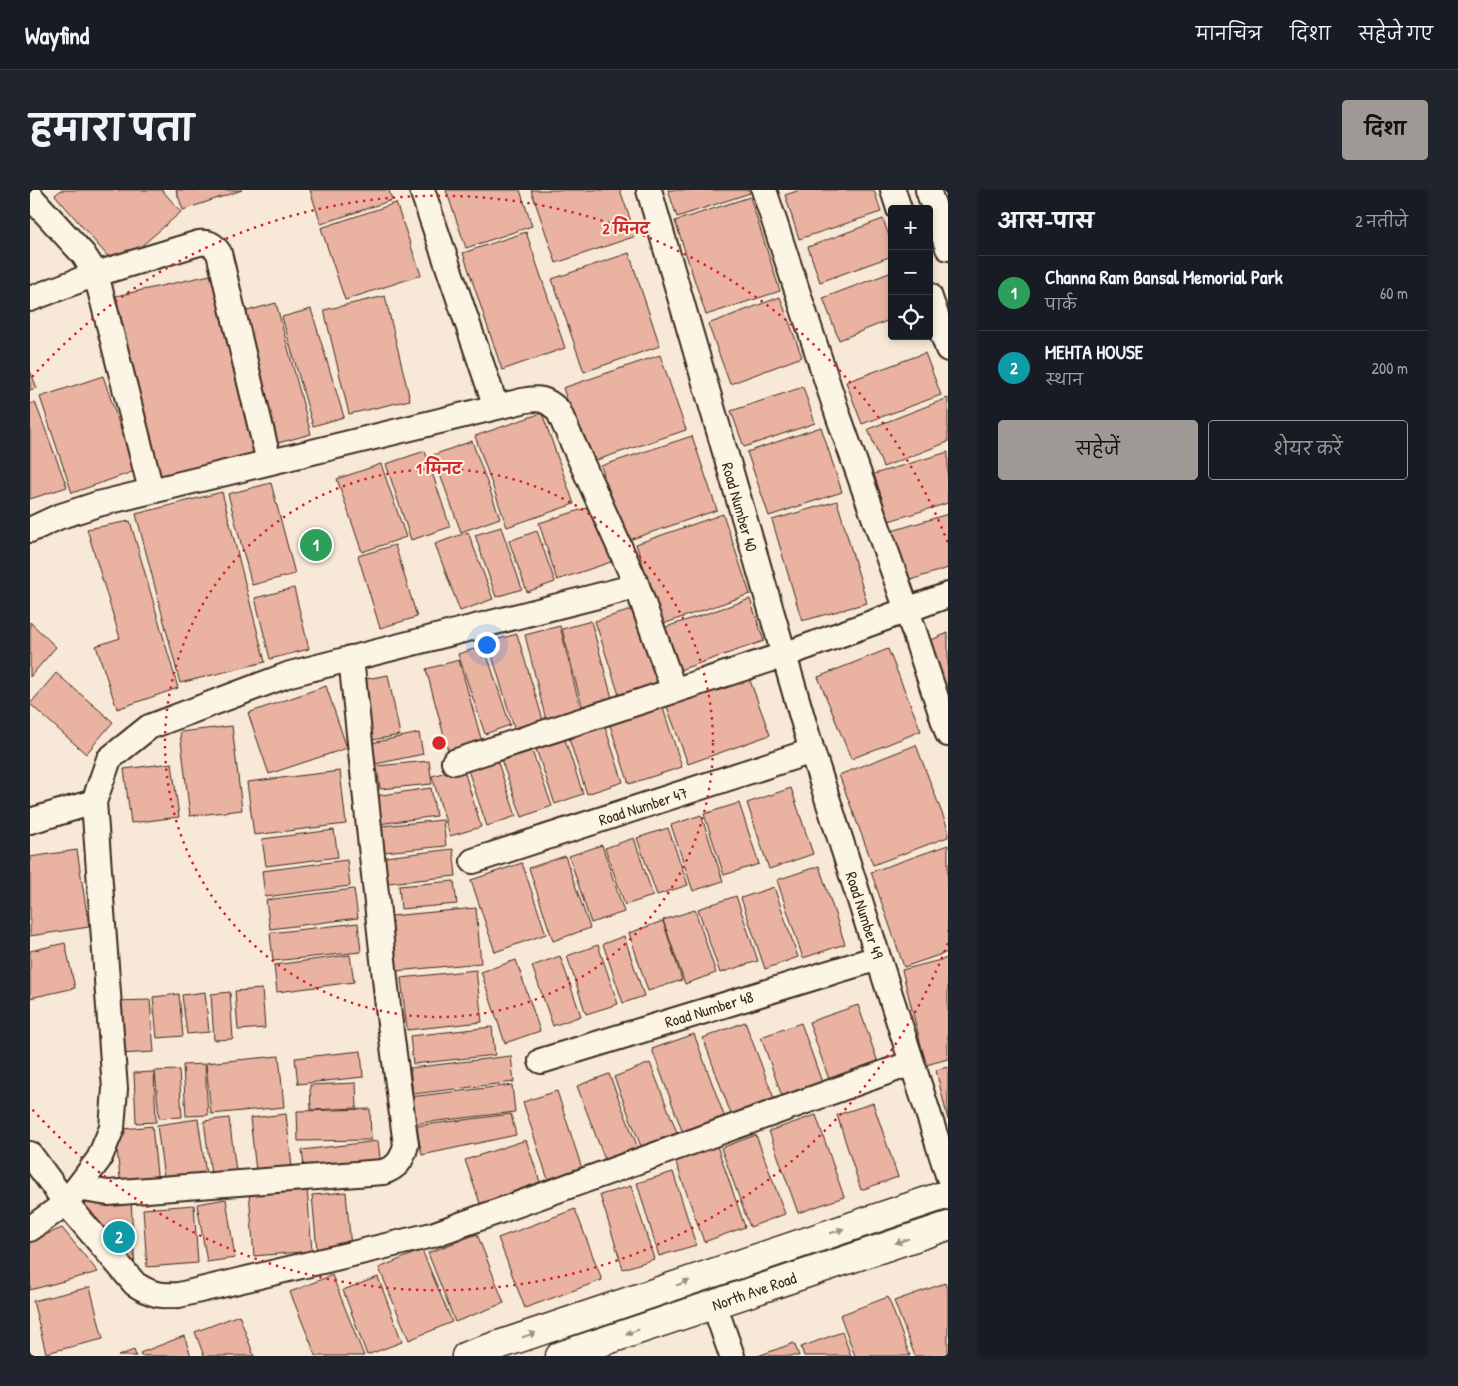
<!DOCTYPE html>
<html lang="hi">
<head>
<meta charset="utf-8">
<style>
  :root { --surface:#171b24; --page:#20242c; --text:#f1f3f6; --muted:#9ea1a6; --line:#363941; --accent:#9f9995 }
  body { margin:0; font-family:"Patrick Hand","Playpen Sans Deva",sans-serif; background:var(--page); color:var(--text) }
  .controls { position:absolute; right:15px; top:15px; display:grid; overflow:hidden; border-radius:5px; box-shadow:0 2px 8px #0003 }
  .controls button { width:45px; height:45px; display:grid; place-items:center; padding:0; border:0; border-bottom:1px solid var(--line); background:var(--surface); color:var(--text); font:25px sans-serif }
  .you { position:absolute; left:456px; top:454px; width:18px; height:18px; margin:-12px; border:4px solid #fff; border-radius:50%; background:#1a73e8; box-shadow:0 0 0 8px #1a73e833 }
  .badge { display:grid; place-items:center; width:32px; height:32px; border-radius:50%; background:var(--accent); color:#fff; font-size:16px; font-weight:700 }
  .pin { position:absolute; translate:-50% -50%; border:2px solid #fff; box-shadow:0 1px 5px #0006 }
  .list { margin:0; padding:0; list-style:none }
  h2 { display:flex; justify-content:space-between; align-items:center; height:65px; margin:0; padding:0 20px; font-size:21px }
  h2 small { font-size:16px; font-weight:400; color:var(--muted) }
  .list li { display:grid; grid-template-columns:32px 1fr auto; gap:15px; align-items:center; box-sizing:border-box; height:75px; padding:0 20px; border-top:1px solid var(--line) }
  .list b { display:block; font-size:19px; white-space:nowrap }
  .list p { margin:0; font-size:16px; white-space:nowrap; color:var(--muted) }
  .list em { font-size:16px; font-style:normal; color:var(--muted) }
  .actions { display:flex; gap:10px; padding:15px 20px }
  .actions a { flex:1; padding:11px 0; border:1px solid var(--accent); border-radius:5px; text-align:center; font-size:18px; color:var(--accent) }
  .actions .main { background:var(--accent); color:#111 }
  .icon { flex:none; width:28px; height:28px; fill:none; stroke:currentColor; stroke-width:2; stroke-linecap:round; stroke-linejoin:round }
  .map { position:relative; flex:none; width:918px; height:1166px; overflow:hidden; border-radius:5px }
  header { display:flex; align-items:center; gap:30px; box-sizing:border-box; height:70px; padding:0 25px; background:var(--surface); border-bottom:1px solid var(--line) }
  header strong { font-size:24px }
  nav { display:flex; gap:28px; margin-inline-start:auto; font-size:18px }
  .intro { display:flex; align-items:center; justify-content:space-between; box-sizing:border-box; height:120px; padding:0 30px }
  h1 { margin:0; font-size:35px }
  .button { padding:12px 22px; border-radius:5px; background:var(--accent); color:#111; font-size:18px; font-weight:700 }
  main { display:flex; gap:30px; padding:0 30px }
  aside { flex:1; background:var(--surface); border-radius:5px; box-shadow:0 2px 8px #0003 }
  .map>svg:first-child { display:block }
  .building { fill:#eab2a1; stroke:#3b2a1e }
  .lines { fill:none; stroke-linecap:round; stroke-linejoin:round }
  .minor-casing { stroke:#3b2a1e; stroke-width:28 }
  .tertiary-casing { stroke:#3b2a1e; stroke-width:31 }
  .minor { stroke:#fcf5e5; stroke-width:24 }
  .tertiary { stroke:#fcf5e5; stroke-width:28 }
  .oneway { fill:#9c9082 }
  .ring { fill:none; stroke:#d62828; stroke-width:2.5; stroke-dasharray:2.5 5 }
  .labels { text-anchor:middle; dominant-baseline:central; stroke-width:4; stroke-linejoin:round; paint-order:stroke }
  .street-label { font-size:16px; fill:#3b2a1e; stroke:#fcf5e5 }
  .centre { fill:#d62828; stroke:#fcf5e5; stroke-width:2.5 }
  .ring-label { font-size:15px; text-anchor:middle; font-weight:bold; fill:#d62828; stroke:#fcf5e5; stroke-width:4; stroke-linejoin:round; paint-order:stroke }
</style>
</head>
<body>
<header>
<strong>Wayfind</strong>
<nav><a>मानचित्र</a><a>दिशा</a><a>सहेजे गए</a></nav>
</header>
<div class="intro"><h1>हमारा पता</h1><a class="button">दिशा</a></div>
<main>
<div class="map">
<svg width="918" height="1166" viewBox="0 0 918 1166">
  <rect width="100%" height="100%" fill="#f8e8d7"/>
  <filter id="ink" filterUnits="userSpaceOnUse"><feTurbulence type="fractalNoise" baseFrequency=".02" numOctaves="2"/><feDisplacementMap in="SourceGraphic" scale="10" xChannelSelector="R" yChannelSelector="G"/><feConvolveMatrix kernelMatrix="1 2 1 2 8 2 1 2 1" color-interpolation-filters="sRGB"/></filter>
  <g filter="url(#ink)">
    <path class="building" d="M31,0h101l19,22 -64,55 -62,-72z
      M146,0h66l-59,20z
      M280,0h79l3,10 -71,24z
      M416,0h74l12,36 -66,22z
      M501,0h89l16,46 -80,27z
      M638,0h82v3l-73,24z
      M770,0h74l7,22 -82,27 -14,-44z
      M720,7l30,94 -74,24 -31,-94z
      M366,13l25,72 -76,25 -24,-72z
      M853,29l9,25v12l-72,26 -12,-35z
      M496,42l39,116 -63,22 -39,-117z
      M599,63l31,93 -76,26 -32,-93z
      M862,82v47l-53,21 -16,-42z
      M189,83l41,180 -102,23 -42,-180z
      M355,106l25,104 -61,14 -25,-104z
      M750,107l22,60 -72,27 -22,-60z
      M246,113l35,131 -40,11 -35,-131z
      M281,119l33,108 -31,9 -31,-109z
      M895,163l16,42 -79,29 -16,-42z
      M630,165l26,75 -98,33 -25,-75z
      M0,181l7,17 -7,2z
      M73,186l32,95 -63,22 -32,-96z
      M773,197l12,36 -71,24 -13,-36z
      M918,208v44l-65,25 -15,-38z
      M5,212l32,85 -37,12v-95z
      M512,223l32,91 -67,23 -32,-91z
      M791,237l21,65 -73,24 -22,-64z
      M662,246l25,74 -91,31 -25,-75z
      M442,251l28,77 -39,14 -28,-77z
      M395,261l25,76 -39,13 -25,-76z
      M918,262v51l-59,18 -15,-47z
      M351,274l25,73 -44,15 -25,-73z
      M241,293l24,91 -43,11 -24,-91z
      M192,302l43,170 -85,21 -44,-169z
      M807,311l30,102 -65,18 -30,-101z
      M563,316l18,56 -54,18 -18,-57z
      M693,324l27,80 -87,30 -27,-80z
      M918,324v54l-41,13 -15,-50z
      M100,331l48,167 -61,21 -21,-63 24,-8 -33,-109z
      M471,337l21,62 -26,8 -21,-62z
      M507,341l18,51 -28,10 -18,-51z
      M438,342l25,67 -33,12 -25,-67z
      M365,355l22,72 -37,11 -22,-72z
      M264,398l15,61 -39,10 -15,-61z
      M720,409l14,42 -96,33 -14,-43z
      M608,418l24,77 -42,13 -25,-77z
      M561,431l21,77 -30,8 -20,-77z
      M0,432l26,25 -26,30z
      M530,436l21,85 -35,9 -21,-85z
      M918,443v68l-24,-58z
      M487,444l26,86 -29,8 -26,-86z
      M454,456l26,79 -25,9 -27,-80z
      M858,459l33,82 -70,28 -33,-82z
      M429,470l23,82 -34,9 -22,-82z
      M26,483l57,49 -27,32 -56,-50z
      M358,485l12,60 -33,6 -12,-60z
      M718,485l22,60 -82,29 -22,-60z
      M296,496l21,62 -78,26 -21,-61z
      M629,506l23,71 -53,17 -23,-71z
      M573,531l20,61 -36,12 -20,-61z
      M202,536l10,84 -52,6 -10,-84z
      M389,543l4,21 -47,10 -4,-21z
      M534,547l19,57 -28,10 -20,-58z
      M499,553l23,63 -30,11 -23,-63z
      M886,555l32,84v8l-75,28 -34,-90z
      M467,570l19,56 -29,10 -19,-56z
      M399,571l3,23 -52,5 -3,-23z
      M142,573l7,54 -48,6 -7,-54z
      M433,577l18,60 -31,9 -18,-60z
      M310,581l6,53 -92,11 -7,-53z
      M401,598l5,28 -57,8 -4,-28z
      M761,598l22,66 -44,15 -22,-66z
      M709,613l20,61 -35,11 -20,-61z
      M671,625l22,66 -30,10 -22,-66z
      M413,630l3,26 -62,6 -3,-26z
      M638,638l20,57 -31,10 -20,-57z
      M304,640l4,27 -72,9 -4,-27z
      M604,648l19,58 -28,9 -20,-57z
      M572,655l22,67 -33,11 -22,-67z
      M918,655v107l-44,15 -33,-95z
      M423,659l3,27 -68,7 -3,-26z
      M47,660l12,77 -59,9v-79z
      M535,666l25,72 -37,13 -24,-73z
      M317,670l3,26 -85,11 -3,-26z
      M492,673l24,71 -51,18 -24,-72z
      M789,676l26,78 -42,14 -26,-78z
      M424,691l3,23 -56,5 -2,-23z
      M744,697l24,70 -33,12 -24,-71z
      M324,699l4,29 -88,11 -4,-29z
      M706,706l22,65 -38,12 -22,-64z
      M446,718l5,55 -85,8 -5,-55z
      M665,720l21,63 -31,11 -22,-64z
      M633,731l19,59 -34,11 -19,-58z
      M328,733l3,29 -88,9 -3,-28z
      M594,746l20,60 -21,7 -20,-59z
      M35,753l10,45 -45,10v-47z
      M568,755l20,59 -32,10 -19,-58z
      M320,765l4,27 -77,10 -3,-27z
      M530,766l21,60 -28,10 -21,-60z
      M918,768v101l-22,6 -24,-95z
      M486,770l24,71 -35,12 -24,-71z
      M446,780l6,52 -75,8 -6,-52z
      M232,799l3,39 -27,2 -3,-39z
      M175,802l4,40 -22,2 -5,-39z
      M200,802l3,47 -19,1 -3,-46z
      M149,804l4,42 -26,2 -4,-41z
      M120,810l4,52 -35,2 -3,-53z
      M828,815l23,66 -49,17 -23,-66z
      M715,832l30,79 -43,16 -29,-79z
      M771,833l23,65 -40,14 -23,-65z
      M462,837l3,28 -82,9 -3,-28z
      M664,844l32,87 -42,15 -32,-87z
      M331,861l2,26 -65,7 -3,-26z
      M249,866l5,51 -73,7 -5,-51z
      M481,866l3,26 -101,12 -3,-26z
      M620,873l30,77 -36,14 -30,-77z
      M175,874l3,51 -22,1 -3,-51z
      M918,877v53l-12,-50z
      M149,880l3,47 -23,1 -4,-47z
      M124,882l2,50 -20,1 -2,-50z
      M579,884l29,74 -33,12 -28,-74z
      M326,893l1,25 -46,2 -1,-25z
      M482,895l3,27 -103,12 -3,-27z
      M527,901l27,84 -34,11 -27,-84z
      M843,913l25,74 -37,13 -24,-75z
      M340,919l1,31 -73,1 -1,-30z
      M256,924l7,62 -36,4 -7,-62z
      M481,924l5,21 -94,20 -6,-29z
      M786,925l28,82 -46,16 -29,-82z
      M199,928l8,61 -25,3 -8,-61z
      M168,929l9,62 -42,5 -8,-61z
      M122,936l6,58 -37,4 -6,-58z
      M726,945l29,79 -35,13 -29,-79z
      M496,950l15,45 -60,21 -16,-46z
      M348,951l3,25 -76,9 -3,-25z
      M687,956l28,81 -41,15 -29,-82z
      M643,982l23,73 -37,11 -22,-73z
      M601,996l23,73 -31,10 -23,-74z
      M277,998l5,63 -58,5 -5,-64z
      M316,1002l5,56 -34,3 -5,-56z
      M196,1009l9,59 -28,4 -10,-58z
      M101,1010l4,70 -58,-67z
      M164,1015l4,58 -51,4 -4,-58z
      M545,1019l27,71 -77,28 -27,-70z
      M32,1038l36,44 -68,18v-49z
      M447,1044l27,69 -49,19 -27,-69z
      M392,1060l30,72 -43,18 -30,-72z
      M302,1085l32,81h-48l-26,-64z
      M348,1087l24,65 -35,13 -24,-65z
      M915,1093l3,8v65h-33l-21,-55z
      M60,1097l13,52 -57,14 -13,-52z
      M858,1107l22,59h-55l-15,-41z
      M209,1125l15,41h-50l-9,-24z
      M812,1142l9,24h-47l-3,-9z
      M154,1146l7,20h-50l-1,-3z
      M764,1153l5,13h-41z
      M104,1160l2,6h-18z"/>
    <g class="lines">
      <g class="minor-casing">
        <path id="minor" d="M392,0l74,217
          M619,0l135,465 164,-60
          M734,0l74,225 69,195 41,124
          M863,0l6,19
          M898,0l20,58
          M0,6l53,58 13,20 55,216
          M899,105l19,54
          M0,109l66,-25 103,-31c10,-1 14,1 20,10l50,209
          M0,340l28,-13 40,-13 424,-103c17,-4 24,-2 36,9l79,176 37,105
          M424,572l330,-107 28,96 136,424
          M0,631l64,-19
          M443,671l339,-110
          M511,871l337,-103
          M0,964l36,49 69,81c17,11 25,12 44,11l253,-60 480,-172
          M47,998l31,5 275,-21c15,-5 19,-12 23,-27l-17,-129 -38,-358
          M0,1039l36,-26 33,-44 13,-31 3,-39 -21,-287 15,-43 40,-32 141,-53 347,-88
          M684,1114l18,52"/>
      </g>
      <g class="tertiary-casing">
        <path id="tertiary" d="M436,1166l482,-162
          M530,1166l388,-130"/>
      </g>
      <use href="#minor" class="minor"/>
      <use href="#tertiary" class="tertiary"/>
    </g>
    <defs><path id="oneway-solid" d="M-6-.8H1V-3.2L6.5 0L1 3.2V.8H-6Z" transform="scale(1.25)"/></defs>
    <g class="oneway">
      <use href="#oneway-solid" transform="translate(807 1041) rotate(-19)"/>
      <use href="#oneway-solid" transform="translate(872 1051) rotate(161)"/>
      <use href="#oneway-solid" transform="translate(653 1093) rotate(-19)"/>
      <use href="#oneway-solid" transform="translate(602 1142) rotate(161)"/>
      <use href="#oneway-solid" transform="translate(499 1145) rotate(-19)"/>
    </g>
  </g>
  <g class="ring">
    <circle cx="409" cy="553" r="274"/>
    <path d="M918 753A547 547 0 0 1 2 919M2 187A547 547 0 0 1 918 353"/>
  </g>
  <g class="labels">
    <g class="street-label">
      <text transform="translate(710 317) rotate(74)">Road Number 40</text>
      <text transform="translate(613 616) rotate(-18)">Road Number 47</text>
      <text transform="translate(835 725) rotate(72)">Road Number 49</text>
      <text transform="translate(679 819) rotate(-17)">Road Number 48</text>
      <text transform="translate(724 1101) rotate(-19)">North Ave Road</text>
    </g>
  </g>
  <circle cx="409" cy="553" r="8" class="centre"/>
  <g class="ring-label">
    <text x="596" y="44">2 मिनट</text>
    <text x="409" y="284">1 मिनट</text>
  </g>
</svg>
<div class="controls">
<button>+</button>
<button>−</button>
<button><svg class="icon" aria-label="locate" viewBox="0 0 24 24"><circle cx="12" cy="12" r="6"/><path d="M12 2v4M12 18v4M2 12h4M18 12h4"/></svg></button>
</div>
<div class="you"></div>
<div class="pin badge" style="left:286px;top:355px;background:#2e9e5b">1</div>
<div class="pin badge" style="left:89px;top:1047px;background:#0f9aa8">2</div>
</div>
<aside>
<h2>आस-पास<small>2 नतीजे</small></h2>
<ul class="list">
<li><span class="badge" style="background:#2e9e5b">1</span><div><b>Channa Ram Bansal Memorial Park</b><p>पार्क</p></div><em>60 m</em></li>
<li><span class="badge" style="background:#0f9aa8">2</span><div><b>MEHTA HOUSE</b><p>स्थान</p></div><em>200 m</em></li>
</ul>
<div class="actions"><a class="main">सहेजें</a><a>शेयर करें</a></div>
</aside>
</main>
</body>
</html>
